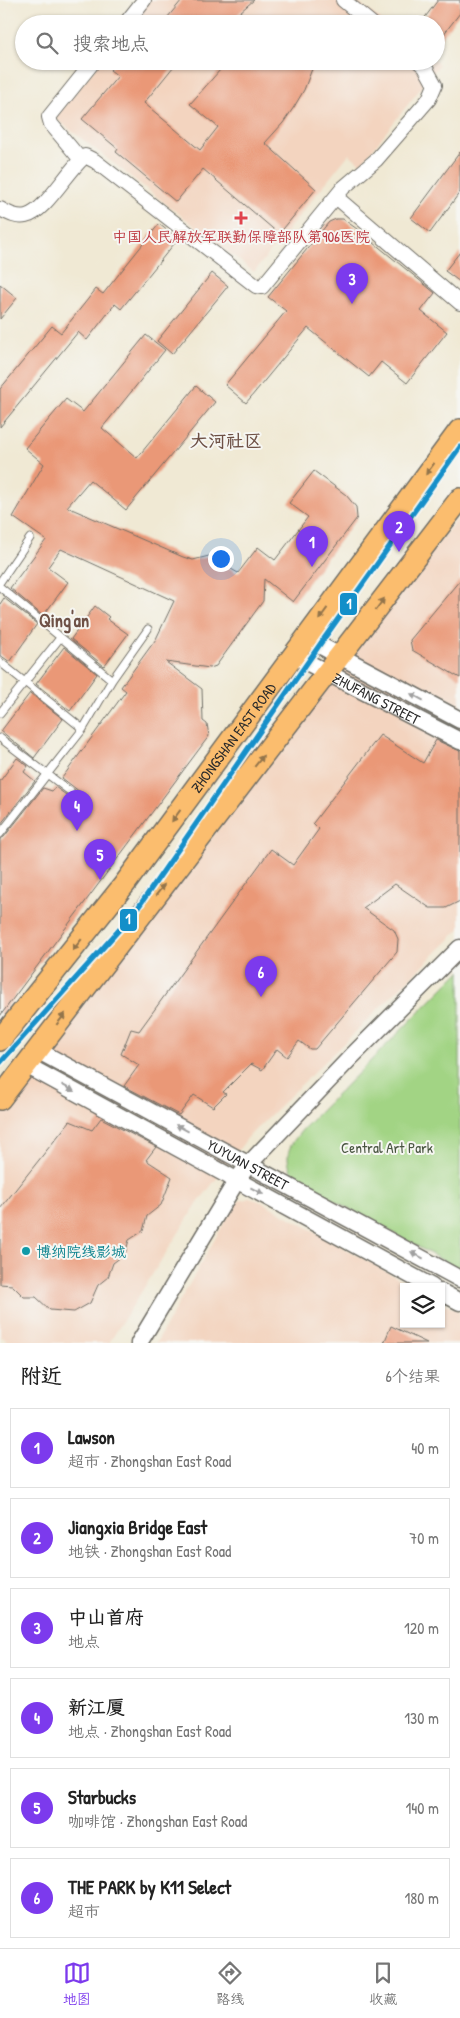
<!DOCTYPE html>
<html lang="zh">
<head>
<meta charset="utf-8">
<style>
  :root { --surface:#fff; --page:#f6f6f6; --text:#222; --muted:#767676; --line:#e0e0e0; --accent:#7c3aed }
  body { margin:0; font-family:"Patrick Hand","LXGW WenKai TC",sans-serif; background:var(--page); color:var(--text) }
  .controls { position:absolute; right:15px; bottom:15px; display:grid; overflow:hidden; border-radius:0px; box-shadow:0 1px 4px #0004 }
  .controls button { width:45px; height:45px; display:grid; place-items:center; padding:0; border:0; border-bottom:1px solid var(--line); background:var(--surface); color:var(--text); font:25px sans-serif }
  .you { position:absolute; left:220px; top:558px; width:18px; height:18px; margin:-12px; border:4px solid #fff; border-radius:50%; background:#1a73e8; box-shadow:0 0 0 8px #1a73e833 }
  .badge { display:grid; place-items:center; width:32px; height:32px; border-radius:50%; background:var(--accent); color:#fff; font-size:16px; font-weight:700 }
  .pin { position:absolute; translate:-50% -41px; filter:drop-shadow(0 1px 2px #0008) }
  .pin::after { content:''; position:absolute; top:26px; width:18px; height:15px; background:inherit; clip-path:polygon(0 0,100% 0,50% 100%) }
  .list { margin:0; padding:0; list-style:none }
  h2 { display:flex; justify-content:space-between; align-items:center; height:65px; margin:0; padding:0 20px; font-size:21px }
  h2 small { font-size:16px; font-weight:400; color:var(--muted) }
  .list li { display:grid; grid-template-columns:32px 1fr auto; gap:15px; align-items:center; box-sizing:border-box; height:80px; margin:0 10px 10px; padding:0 10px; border:1px solid var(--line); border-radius:0px }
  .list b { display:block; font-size:19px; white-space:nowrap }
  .list p { margin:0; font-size:16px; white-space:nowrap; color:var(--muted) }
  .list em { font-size:16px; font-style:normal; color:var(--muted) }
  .icon { flex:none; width:28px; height:28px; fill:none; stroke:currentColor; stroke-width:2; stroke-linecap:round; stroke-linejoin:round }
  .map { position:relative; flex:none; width:460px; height:1343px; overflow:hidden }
  .search { position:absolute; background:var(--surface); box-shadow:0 1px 4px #0004; left:15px; right:15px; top:15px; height:55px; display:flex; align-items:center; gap:12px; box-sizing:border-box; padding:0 18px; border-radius:28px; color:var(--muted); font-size:19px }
  .sheet { height:605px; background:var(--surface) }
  nav { display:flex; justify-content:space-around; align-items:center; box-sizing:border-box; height:70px; border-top:1px solid var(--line); background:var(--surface); font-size:14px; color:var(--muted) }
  nav a { display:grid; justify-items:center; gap:2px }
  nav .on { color:var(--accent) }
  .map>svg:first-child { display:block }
  .built { fill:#f3d4bf }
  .green { fill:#a2d484; stroke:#668058 }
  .building { fill:#ea9877 }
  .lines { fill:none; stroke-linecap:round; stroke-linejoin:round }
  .service-casing { stroke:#706e66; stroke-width:9 }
  .minor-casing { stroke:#706e66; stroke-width:16 }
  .tertiary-casing { stroke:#706e66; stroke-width:19 }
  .primary-casing { stroke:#706e66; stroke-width:24 }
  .service { stroke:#fff; stroke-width:7 }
  .minor { stroke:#fff; stroke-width:14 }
  .tertiary { stroke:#fff; stroke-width:16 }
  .primary { stroke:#fbbd6e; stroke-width:21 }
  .metro-1-casing { stroke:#f6f6f2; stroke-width:9 }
  .metro-1 { stroke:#138fc9; stroke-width:5 }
  .oneway { fill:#93744c }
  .oneway2 { fill:#a0a0a0 }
  .health-dot { fill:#e0444e; stroke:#f6f6f2; stroke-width:2 }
  .culture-dot { fill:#0f9aa8; stroke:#f6f6f2; stroke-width:2 }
  .labels { text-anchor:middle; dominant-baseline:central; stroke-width:4; stroke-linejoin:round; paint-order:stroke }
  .health-label { font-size:15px; fill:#be3a42; stroke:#f6f6f2 }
  .street-label { font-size:15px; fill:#2b2b2b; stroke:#f6f6f2 }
  .park-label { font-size:15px; fill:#495541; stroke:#f6f6f2 }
  .culture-label { font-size:15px; fill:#0d838f; stroke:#f6f6f2; text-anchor:start }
  .quarter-label { font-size:18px; font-weight:bold; fill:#6e5146; stroke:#f6f6f2 }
  .line-badge { stroke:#f6f6f2; stroke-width:2 }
  .badge-label { font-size:14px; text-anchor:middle; font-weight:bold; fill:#fff }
</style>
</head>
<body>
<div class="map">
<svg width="460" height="1343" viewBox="0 0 460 1343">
  <rect width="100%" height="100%" fill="#f6f6f2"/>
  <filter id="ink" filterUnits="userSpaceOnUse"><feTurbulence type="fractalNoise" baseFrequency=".02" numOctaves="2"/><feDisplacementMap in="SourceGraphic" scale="10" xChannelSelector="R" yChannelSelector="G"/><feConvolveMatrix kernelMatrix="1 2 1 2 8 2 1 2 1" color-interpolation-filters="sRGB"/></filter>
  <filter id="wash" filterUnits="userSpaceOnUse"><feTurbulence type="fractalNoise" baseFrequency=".0096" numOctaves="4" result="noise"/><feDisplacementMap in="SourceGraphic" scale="20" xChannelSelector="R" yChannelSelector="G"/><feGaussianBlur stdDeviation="1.12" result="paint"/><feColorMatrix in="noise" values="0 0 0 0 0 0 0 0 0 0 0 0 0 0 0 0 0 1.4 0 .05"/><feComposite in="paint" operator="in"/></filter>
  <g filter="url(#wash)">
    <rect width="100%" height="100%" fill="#f0e9d4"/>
    <path class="built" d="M149,0h206l31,24h-255z
      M101,61h334l4,4 -78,99 -12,-10 -95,118 -199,-154z
      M460,515v414l-211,207 -54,71 -86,136h-97l-12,-7v-223z
      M249,1198l13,4 152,85h-10v37h37v-22l19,10v31h-304l80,-141z"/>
    <path class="green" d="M460,971v299l-165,-91c-12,-23 -8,-31 8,-50z"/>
    <g id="blocks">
      <path class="building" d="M182,0h72l-28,24h-64z
        M438,0h22v13l-24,31v-20h-16z
        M117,61h61l-34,42 56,47 18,-23 -28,-23 38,-43 11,8 27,-5 1,-3h48l-11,29 -10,17 -11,16 -18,20 51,46 -37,45 -76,-65 -27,33 -60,-50 2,-3 -36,-30 36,-43 -8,-6z
        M460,152v40l-30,41 -19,-15z
        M336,219h7l14,10 78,64 -14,18 26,21 -40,51 -26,-21 -12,15 -61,-49 -62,75 -21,-18 61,-74 -18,-14 61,-75z
        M159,224l19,15 -57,70 -6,-5 -28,36 -9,-8 -78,95v-38l52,-63 9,7 35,-44 7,5z
        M460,252v30l-15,-11z
        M212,273l16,13 -56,68 -15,-13z
        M0,284l17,14 -17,21z
        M146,335l19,15 -63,78 35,30 59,-72 19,16 -89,108 -36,-30 -23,27 116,50 10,3 16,-4 29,17 20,-26 17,13 33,-43 -19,-14 25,-32 32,24 10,12 1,11 -64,84 -29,-23 -1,22 -47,65 -6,2 -44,-6 36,27 1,32 4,3 2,12 -209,280v-177l4,-2 39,-49 9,3 3,-4 18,13 5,1 2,-2v-7l-18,-14 64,-87 -5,-4 35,-48 18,-38 -113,-52 -13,18 20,15 -25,34 -33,-28 36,-48 -33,-23 31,-53 -19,-16 41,-49 17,13z
        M460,580v98l-48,-28 -2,-10z
        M4,598l33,26 -27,38 -10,-7v-51z
        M95,606l14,11 -2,2 21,15 -24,32 -33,-27z
        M64,647l33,27 -27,37 -34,-27z
        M30,693l33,26 -29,39 -33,-27z
        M380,735l43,28 13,-23 24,11v150l-14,7h-16l-35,-24 -32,24 31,22 4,9 -1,13 -82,97h-5l-11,-8 -12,16 -10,-8 -15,21 -11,-6 -28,28 3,2 -13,13 -19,-12 -15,20 -55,-29 15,-21 -18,-11 10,-25 8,2 132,-182 22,16 26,-36 -6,-6z
        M17,758l11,8 -4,6 11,9 -35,44v-44z
        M101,1118l55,29 -10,13 26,17 -11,28 -14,11 -4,15 -14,9 -4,14 -12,9 -5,14 -10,8 -8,18 -16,9 -24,-2 -14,-13h-12l-12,-12 -12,-1v-75l70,-88 22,9z
        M391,1326l36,17h-43z"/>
    </g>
  </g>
  <g filter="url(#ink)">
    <use href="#blocks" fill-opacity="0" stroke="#706e66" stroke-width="1"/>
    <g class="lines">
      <g class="service-casing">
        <path id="service" d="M0,582l30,-44
          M0,587l112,93
          M0,662l83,67
          M0,713l60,-75
          M0,738l76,58
          M0,834l83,-105 29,-49 36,-51"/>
      </g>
      <g class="minor-casing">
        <path id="minor" d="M343,0l29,24
          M125,24l19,-24
          M81,160l-30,-36 -2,-7 45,-56
          M336,197l124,106
          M0,209c8,4 16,9 26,7 19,-4 42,-46 59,-60l10,5 161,125 6,1 81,-99 33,-28 53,-61 6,-14 -10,-18 -7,-6"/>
      </g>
      <g class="tertiary-casing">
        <g id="tertiary">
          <path d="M306,638l154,82"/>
          <path id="s1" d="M293,655l167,86"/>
          <path id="s2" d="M37,1050l423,229"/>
          <path d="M26,1065l406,222"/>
          <path d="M441,1292l19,10"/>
          <path d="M139,1343l98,-163 12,-16 103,-108 108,-108"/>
        </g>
      </g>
      <g class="primary-casing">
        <g id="primary">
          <path id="s3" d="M0,1040l124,-155 336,-455"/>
          <path d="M0,1099l460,-600"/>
        </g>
      </g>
      <use href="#service" class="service"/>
      <use href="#minor" class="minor"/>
      <use href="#tertiary" class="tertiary"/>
      <use href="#primary" class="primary"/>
      <g class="metro-1-casing">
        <path id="metro-1" d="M0,1063l135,-151 188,-272 137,-193"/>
      </g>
      <use href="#metro-1" class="metro-1"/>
    </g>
    <defs><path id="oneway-solid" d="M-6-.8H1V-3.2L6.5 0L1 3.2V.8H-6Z" transform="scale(1.25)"/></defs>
    <g class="oneway">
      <use href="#oneway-solid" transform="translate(430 469) rotate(126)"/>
      <use href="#oneway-solid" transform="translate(380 604) rotate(-53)"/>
      <use href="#oneway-solid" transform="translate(323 614) rotate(126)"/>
      <use href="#oneway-solid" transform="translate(259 761) rotate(-52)"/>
      <use href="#oneway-solid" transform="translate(176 816) rotate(126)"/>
      <use href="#oneway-solid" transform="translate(160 890) rotate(-52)"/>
      <use href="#oneway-solid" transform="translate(77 945) rotate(129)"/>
      <use href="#oneway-solid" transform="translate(61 1019) rotate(-52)"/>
    </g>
    <g class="oneway2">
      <use href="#oneway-solid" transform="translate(417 697) rotate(-152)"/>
      <use href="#oneway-solid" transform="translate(68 1088) rotate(29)"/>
      <use href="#oneway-solid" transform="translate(182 1128) rotate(-152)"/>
      <use href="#oneway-solid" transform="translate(257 1191) rotate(28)"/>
      <use href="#oneway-solid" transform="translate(417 1255) rotate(-152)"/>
    </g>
  </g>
  <path class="health-dot" d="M238.5 210.5h5v5h5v5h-5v5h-5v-5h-5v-5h5z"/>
  <circle class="culture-dot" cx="26" cy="1251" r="5"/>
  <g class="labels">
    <g class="health-label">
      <text x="241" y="236">中国人民解放军联勤保障部队第906医院</text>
    </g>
    <g class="street-label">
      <text stroke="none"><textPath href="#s1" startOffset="94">ZHUFANG STREET</textPath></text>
      <text stroke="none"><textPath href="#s3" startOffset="382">ZHONGSHAN EAST ROAD</textPath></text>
      <text stroke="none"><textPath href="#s2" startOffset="240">YUYUAN STREET</textPath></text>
    </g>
    <g class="park-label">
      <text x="387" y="1147">Central Art Park</text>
    </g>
    <g class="culture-label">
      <text x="36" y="1251">博纳院线影城</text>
    </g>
    <g class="quarter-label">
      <text x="226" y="440">大河社区</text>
      <text x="64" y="620">Qing'an</text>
    </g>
  </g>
  <g class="line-badge">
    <rect x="339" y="592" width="19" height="24" rx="5" fill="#138fc9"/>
    <rect x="119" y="908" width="19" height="24" rx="5" fill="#138fc9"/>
  </g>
  <g class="badge-label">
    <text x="349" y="609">1</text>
    <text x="128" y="924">1</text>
  </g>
</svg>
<div class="controls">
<button><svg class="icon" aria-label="layers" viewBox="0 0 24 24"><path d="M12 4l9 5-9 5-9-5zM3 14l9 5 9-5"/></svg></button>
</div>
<div class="you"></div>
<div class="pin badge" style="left:312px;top:567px">1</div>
<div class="pin badge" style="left:399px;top:552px">2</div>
<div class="pin badge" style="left:352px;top:304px">3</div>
<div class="pin badge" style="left:77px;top:831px">4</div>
<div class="pin badge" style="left:100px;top:880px">5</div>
<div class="pin badge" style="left:261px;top:997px">6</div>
<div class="search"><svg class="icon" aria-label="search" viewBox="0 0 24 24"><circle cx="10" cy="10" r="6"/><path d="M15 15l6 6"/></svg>搜索地点</div>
</div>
<section class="sheet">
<h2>附近<small>6个结果</small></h2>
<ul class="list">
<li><span class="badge">1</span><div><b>Lawson</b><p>超市 · Zhongshan East Road</p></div><em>40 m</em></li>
<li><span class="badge">2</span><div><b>Jiangxia Bridge East</b><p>地铁 · Zhongshan East Road</p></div><em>70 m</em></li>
<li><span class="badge">3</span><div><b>中山首府</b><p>地点</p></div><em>120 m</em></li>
<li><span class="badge">4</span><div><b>新江厦</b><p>地点 · Zhongshan East Road</p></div><em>130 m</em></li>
<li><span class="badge">5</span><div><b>Starbucks</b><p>咖啡馆 · Zhongshan East Road</p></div><em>140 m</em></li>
<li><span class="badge">6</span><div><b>THE PARK by K11 Select</b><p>超市</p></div><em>180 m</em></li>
</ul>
</section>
<nav>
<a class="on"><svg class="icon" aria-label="map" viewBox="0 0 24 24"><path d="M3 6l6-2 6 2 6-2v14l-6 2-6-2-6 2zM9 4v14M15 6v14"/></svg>地图</a>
<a><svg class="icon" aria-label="directions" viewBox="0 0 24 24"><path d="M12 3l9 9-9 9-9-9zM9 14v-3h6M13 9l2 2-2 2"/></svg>路线</a>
<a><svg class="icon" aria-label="saved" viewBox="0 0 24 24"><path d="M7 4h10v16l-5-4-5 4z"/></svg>收藏</a>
</nav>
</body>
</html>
